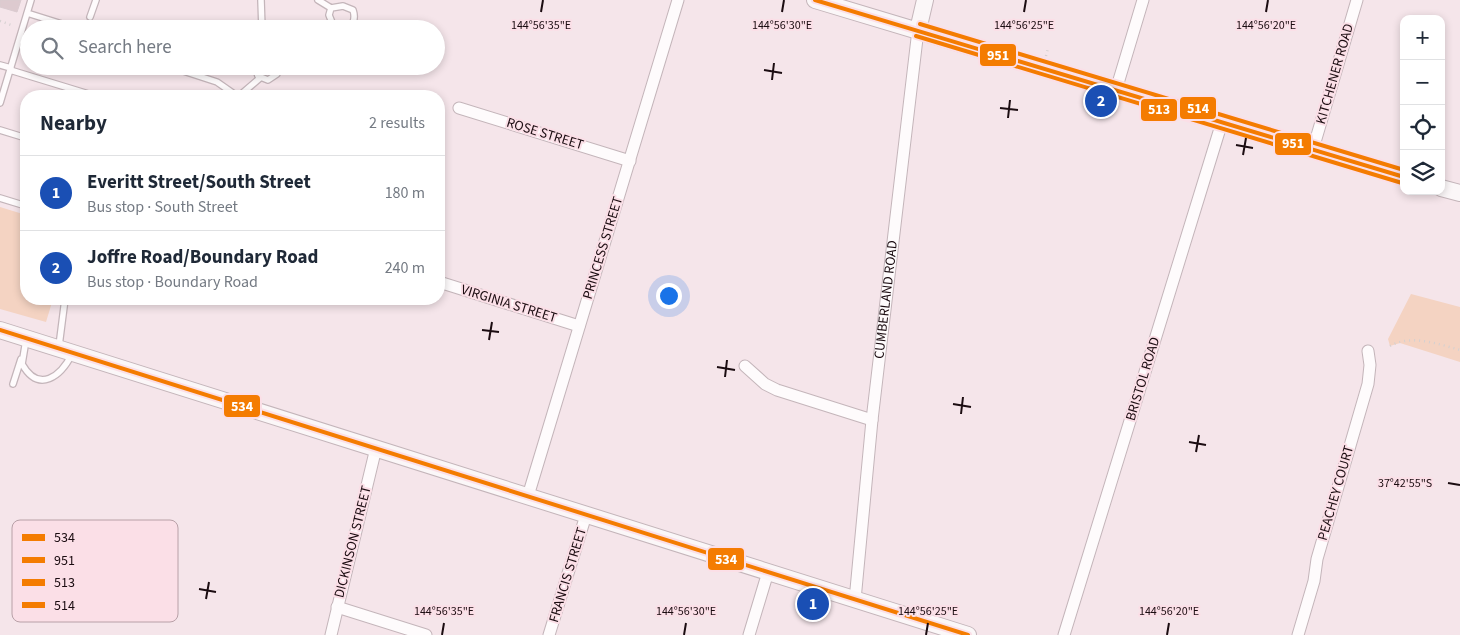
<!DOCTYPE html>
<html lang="en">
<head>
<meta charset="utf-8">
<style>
  :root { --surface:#fff; --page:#f2f2f3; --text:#1f2937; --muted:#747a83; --line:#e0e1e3; --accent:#67585d }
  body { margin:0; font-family:"Source Sans 3",sans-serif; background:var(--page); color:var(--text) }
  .controls { position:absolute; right:15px; top:15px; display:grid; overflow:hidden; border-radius:10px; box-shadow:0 2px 8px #0003 }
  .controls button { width:45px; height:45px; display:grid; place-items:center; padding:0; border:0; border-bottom:1px solid var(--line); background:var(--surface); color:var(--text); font:25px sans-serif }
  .you { position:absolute; left:668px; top:295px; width:18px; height:18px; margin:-12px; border:4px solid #fff; border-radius:50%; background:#1a73e8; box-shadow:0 0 0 8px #1a73e833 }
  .badge { display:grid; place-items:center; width:32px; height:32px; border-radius:50%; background:var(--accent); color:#fff; font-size:16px; font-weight:700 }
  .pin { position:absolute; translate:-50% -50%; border:2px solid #fff; box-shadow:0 1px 5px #0006 }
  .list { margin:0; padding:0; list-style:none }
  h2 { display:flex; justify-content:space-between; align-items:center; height:65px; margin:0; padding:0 20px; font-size:21px }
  h2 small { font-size:16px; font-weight:400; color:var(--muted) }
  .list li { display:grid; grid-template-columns:32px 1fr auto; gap:15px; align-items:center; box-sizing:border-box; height:75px; padding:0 20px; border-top:1px solid var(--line) }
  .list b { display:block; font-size:19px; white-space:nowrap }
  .list p { margin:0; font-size:16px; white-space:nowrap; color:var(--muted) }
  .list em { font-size:16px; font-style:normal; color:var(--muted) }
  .icon { flex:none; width:28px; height:28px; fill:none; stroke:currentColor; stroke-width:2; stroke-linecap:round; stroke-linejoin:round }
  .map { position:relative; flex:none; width:1460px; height:635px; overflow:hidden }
  .search { position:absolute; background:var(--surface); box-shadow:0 2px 8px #0003; left:20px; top:20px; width:425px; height:55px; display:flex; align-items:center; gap:12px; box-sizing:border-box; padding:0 18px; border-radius:28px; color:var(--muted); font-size:19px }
  .panel { position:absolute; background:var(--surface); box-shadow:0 2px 8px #0003; left:20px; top:90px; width:425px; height:215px; border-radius:20px }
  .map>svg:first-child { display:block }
  .green { fill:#f4d3c2 }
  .building { fill:#ddcacf; stroke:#dacbd0 }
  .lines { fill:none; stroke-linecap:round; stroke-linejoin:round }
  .lane-casing { stroke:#c4b5ba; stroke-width:8 }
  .street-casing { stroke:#c4b5ba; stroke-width:13 }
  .secondary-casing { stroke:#c4b5ba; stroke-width:18 }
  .path { stroke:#d4d0d0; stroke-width:2.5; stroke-dasharray:1 4; stroke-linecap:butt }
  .lane { stroke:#fefbfc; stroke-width:5.5 }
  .street { stroke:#fefbfc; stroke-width:11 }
  .secondary { stroke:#fbf7f8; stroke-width:16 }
  .bus-1-casing { stroke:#fbdfe7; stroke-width:8 }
  .bus-2-casing { stroke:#fbdfe7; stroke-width:8 }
  .bus-3-casing { stroke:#fbdfe7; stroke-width:8 }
  .bus-4-casing { stroke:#fbdfe7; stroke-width:8 }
  .bus-1 { stroke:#f47c01; stroke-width:4 }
  .bus-2 { stroke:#f47c01; stroke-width:4 }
  .bus-3 { stroke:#f47c01; stroke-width:4 }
  .bus-4 { stroke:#f47c01; stroke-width:4 }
  .ticks { fill:none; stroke:#1b0c11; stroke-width:2 }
  .labels { text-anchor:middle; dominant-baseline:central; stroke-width:4; stroke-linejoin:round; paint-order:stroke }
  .street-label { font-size:14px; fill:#1b0c11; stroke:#fbdfe7 }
  .key { fill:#fbdfe7; stroke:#b8a0a7; stroke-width:1 }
  .key-label { font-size:14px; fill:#1b0c11 }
  .ticks-label { font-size:12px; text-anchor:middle; fill:#1b0c11; stroke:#fbdfe7; stroke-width:4; stroke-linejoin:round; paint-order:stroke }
  .line-badge { stroke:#fbdfe7; stroke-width:2 }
  .badge-label { font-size:14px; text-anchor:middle; font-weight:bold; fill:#fff }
</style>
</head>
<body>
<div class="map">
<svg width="1460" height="635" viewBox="0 0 1460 635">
  <rect width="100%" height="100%" fill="#f5e5ea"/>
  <path class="green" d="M0,207l26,8v84h27l-7,23 -46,-13z
    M1411,294l49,13v55l-60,-19 -10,3 -2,-7z"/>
  <path class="building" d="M0,0h21l-4,12 -17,-5z"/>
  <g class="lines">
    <g class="lane-casing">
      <path id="lane" d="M261,0l1,29
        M318,0l13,8 12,-2 10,4c3,9 0,17 -9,19
        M331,8l-2,7 4,10 7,4
        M27,13l51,16
        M90,17l6,-17
        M0,65l11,3
        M255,66l3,10 10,4 9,-6 1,-8
        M174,68l43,14 20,14
        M10,70l85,26
        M239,96l21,-18
        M0,103l31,-103
        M0,130l26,8
        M0,198l26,8
        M26,340l-4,24c17,30 39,12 50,-10
        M59,346l6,-47
        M13,384l8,-25"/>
    </g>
    <g class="street-casing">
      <g id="street">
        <path d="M1116,90l27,-90"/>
        <path d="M459,108l171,53"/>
        <path d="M1313,149l44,-149"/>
        <path d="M439,282l140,44"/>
        <path d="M745,366l20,18 12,6 95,30"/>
        <path d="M528,496l150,-496"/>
        <path id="s1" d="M855,600l17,-180 46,-390"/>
        <path d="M337,607l89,28"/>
        <path d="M331,635l45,-187"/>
        <path d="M549,635l37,-120"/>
        <path d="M749,635l19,-63"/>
        <path d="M1064,635l158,-513"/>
        <path d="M1298,635l16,-54 3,-22 51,-175 2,-19 -2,-14"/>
      </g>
    </g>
    <g class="secondary-casing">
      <path id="secondary" d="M815,0l589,177
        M918,30l7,-30
        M1441,188l19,5
        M0,330l968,305"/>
    </g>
    <path class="path" d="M0,21l14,5
      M1046,56l2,-8
      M1099,112l2,-11
      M1390,346c21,-12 48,-2 70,4"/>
    <use href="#lane" class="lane"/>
    <use href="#street" class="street"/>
    <use href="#secondary" class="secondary"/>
    <g class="bus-1-casing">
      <path id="bus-1" d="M0,330l968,305"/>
    </g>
    <g class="bus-2-casing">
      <path id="bus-2" d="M815,0l589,177"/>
    </g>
    <g class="bus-3-casing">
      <path id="bus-3" d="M916,36l486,147"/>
    </g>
    <g class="bus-4-casing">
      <path id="bus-4" d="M920,24l484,146"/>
    </g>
    <use href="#bus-1" class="bus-1"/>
    <use href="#bus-2" class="bus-2"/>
    <use href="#bus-3" class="bus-3"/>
    <use href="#bus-4" class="bus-4"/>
  </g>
  <path class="ticks" d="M541,12l2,-12M782,12l2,-12M1024,12l2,-12M1266,12l2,-12M764,70l18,3M772,80l2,-17M1000,108l18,2M1008,118l2,-18M1236,145l17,3M1243,155l3,-17M482,330l17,2M489,340l3,-18M717,367l18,3M725,377l2,-17M953,404l18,3M961,414l2,-17M1189,442l17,3M1196,452l3,-17M1448,483l12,2M199,589l17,3M206,599l3,-17M442,635l2,-12M684,635l2,-12M926,635l2,-12M1167,635l2,-12"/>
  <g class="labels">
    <g class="street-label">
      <text transform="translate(1335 74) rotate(-74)">KITCHENER ROAD</text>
      <text transform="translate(545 134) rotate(17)">ROSE STREET</text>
      <text transform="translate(603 248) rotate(-73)">PRINCESS STREET</text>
      <text stroke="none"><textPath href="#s1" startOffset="302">CUMBERLAND ROAD</textPath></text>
      <text transform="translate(509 304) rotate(17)">VIRGINIA STREET</text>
      <text transform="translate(1143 379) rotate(-73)">BRISTOL ROAD</text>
      <text transform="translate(1336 493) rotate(-74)">PEACHEY COURT</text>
      <text transform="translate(353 542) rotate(-76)">DICKINSON STREET</text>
      <text transform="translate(568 575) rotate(-73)">FRANCIS STREET</text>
    </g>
  </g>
  <rect x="12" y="520" width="166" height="102" rx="8" class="key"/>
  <rect x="22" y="534" width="23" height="7" fill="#f47c01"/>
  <rect x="22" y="557" width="23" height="6" fill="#f47c01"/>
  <rect x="22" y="579" width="23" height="7" fill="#f47c01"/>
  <rect x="22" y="602" width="23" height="6" fill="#f47c01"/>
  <g class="key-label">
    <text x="54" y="542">534</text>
    <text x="54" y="565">951</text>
    <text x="54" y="587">513</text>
    <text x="54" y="610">514</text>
  </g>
  <g class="ticks-label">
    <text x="541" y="29">144°56'35"E</text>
    <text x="782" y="29">144°56'30"E</text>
    <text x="1024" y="29">144°56'25"E</text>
    <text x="1266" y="29">144°56'20"E</text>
    <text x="1405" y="487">37°42'55"S</text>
    <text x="444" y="615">144°56'35"E</text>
    <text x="686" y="615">144°56'30"E</text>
    <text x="928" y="615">144°56'25"E</text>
    <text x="1169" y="615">144°56'20"E</text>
  </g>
  <g class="line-badge">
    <rect x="979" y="43" width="38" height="24" rx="5" fill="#f47c01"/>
    <rect x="1179" y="96" width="38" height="24" rx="5" fill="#f47c01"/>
    <rect x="1140" y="98" width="38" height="24" rx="5" fill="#f47c01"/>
    <rect x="1274" y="132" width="38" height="24" rx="5" fill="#f47c01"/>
    <rect x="223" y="394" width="38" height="24" rx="5" fill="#f47c01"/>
    <rect x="707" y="547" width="38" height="24" rx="5" fill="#f47c01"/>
  </g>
  <g class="badge-label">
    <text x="998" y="60">951</text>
    <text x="1198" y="113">514</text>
    <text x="1159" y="114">513</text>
    <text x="1293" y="148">951</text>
    <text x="242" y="411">534</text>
    <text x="726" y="564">534</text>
  </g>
</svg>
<div class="controls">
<button>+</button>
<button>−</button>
<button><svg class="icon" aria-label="locate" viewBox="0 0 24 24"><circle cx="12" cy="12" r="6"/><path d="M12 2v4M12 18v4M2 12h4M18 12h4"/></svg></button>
<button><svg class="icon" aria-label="layers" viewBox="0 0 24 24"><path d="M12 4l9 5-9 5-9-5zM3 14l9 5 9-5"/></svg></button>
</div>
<div class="you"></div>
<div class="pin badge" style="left:813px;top:604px;background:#1a4fb4">1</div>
<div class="pin badge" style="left:1101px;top:101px;background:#1a4fb4">2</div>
<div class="search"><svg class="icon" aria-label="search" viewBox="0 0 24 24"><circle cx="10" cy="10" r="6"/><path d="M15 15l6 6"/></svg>Search here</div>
<section class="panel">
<h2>Nearby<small>2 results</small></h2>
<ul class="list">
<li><span class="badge" style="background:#1a4fb4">1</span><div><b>Everitt Street/South Street</b><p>Bus stop · South Street</p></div><em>180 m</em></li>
<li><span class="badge" style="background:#1a4fb4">2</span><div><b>Joffre Road/Boundary Road</b><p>Bus stop · Boundary Road</p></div><em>240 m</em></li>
</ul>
</section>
</div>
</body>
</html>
